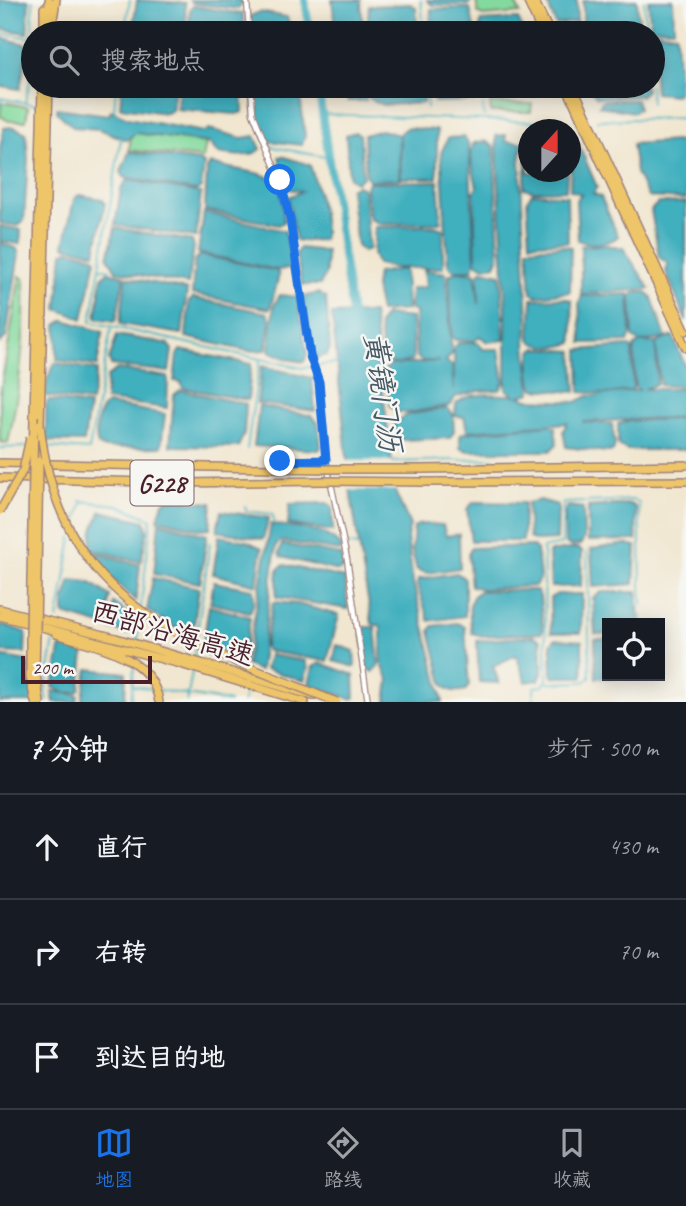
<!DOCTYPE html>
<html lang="zh">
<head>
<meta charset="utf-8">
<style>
  :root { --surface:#171b24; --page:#20242c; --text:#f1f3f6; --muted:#9ea1a6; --line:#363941; --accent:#1a73e8 }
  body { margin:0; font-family:Caveat,"LXGW WenKai TC",sans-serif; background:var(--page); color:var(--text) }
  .controls { position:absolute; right:21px; bottom:21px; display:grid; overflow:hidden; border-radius:0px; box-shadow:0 4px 18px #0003 }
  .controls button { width:63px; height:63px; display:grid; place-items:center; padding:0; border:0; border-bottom:2px solid var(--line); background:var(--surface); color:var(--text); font:35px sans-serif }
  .compass { position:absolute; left:518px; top:119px; width:63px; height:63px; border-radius:50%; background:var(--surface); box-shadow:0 4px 18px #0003; rotate:21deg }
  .scale { position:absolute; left:21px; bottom:18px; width:131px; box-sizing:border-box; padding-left:7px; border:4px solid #4a1f2b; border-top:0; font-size:19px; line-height:24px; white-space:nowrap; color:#4a1f2b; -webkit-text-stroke:5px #f6f6f2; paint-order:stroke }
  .stop { position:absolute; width:21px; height:21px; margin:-16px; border:5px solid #1a73e8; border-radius:50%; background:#fff }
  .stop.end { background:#1a73e8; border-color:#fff; box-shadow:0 2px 7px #0008 }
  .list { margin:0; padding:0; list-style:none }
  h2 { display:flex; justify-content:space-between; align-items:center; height:91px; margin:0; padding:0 28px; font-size:30px }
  h2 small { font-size:23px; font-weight:400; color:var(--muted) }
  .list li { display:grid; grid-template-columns:46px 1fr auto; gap:21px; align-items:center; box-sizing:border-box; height:105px; padding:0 28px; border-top:2px solid var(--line) }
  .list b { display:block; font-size:26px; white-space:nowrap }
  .list em { font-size:23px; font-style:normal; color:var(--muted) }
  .icon { flex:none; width:38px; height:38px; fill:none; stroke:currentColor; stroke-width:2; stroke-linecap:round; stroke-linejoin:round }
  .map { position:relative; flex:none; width:686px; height:702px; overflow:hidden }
  .search { position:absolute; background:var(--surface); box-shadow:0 4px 18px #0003; left:21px; right:21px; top:21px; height:77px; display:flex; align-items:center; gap:18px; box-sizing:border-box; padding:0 24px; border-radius:38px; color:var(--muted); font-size:26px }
  .sheet { height:406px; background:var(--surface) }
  nav { display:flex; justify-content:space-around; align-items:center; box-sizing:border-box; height:98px; border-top:2px solid var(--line); background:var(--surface); font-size:19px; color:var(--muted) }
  nav a { display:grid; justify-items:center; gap:4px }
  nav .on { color:var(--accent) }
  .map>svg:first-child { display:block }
  .green { fill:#84da9e; stroke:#677c64; stroke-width:2 }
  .water { fill:#41afbe; stroke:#466774; stroke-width:2 }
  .pier { fill:#f1e6cf }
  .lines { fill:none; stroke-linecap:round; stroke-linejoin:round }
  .stream { stroke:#41afbe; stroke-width:2 }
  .river { stroke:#41afbe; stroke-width:8 }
  .minor-casing { stroke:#9e827d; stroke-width:7 }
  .highway-casing { stroke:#9e827d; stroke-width:10 }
  .minor { stroke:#fff; stroke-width:4.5 }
  .highway { stroke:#eec569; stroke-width:7 }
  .highway-bridge-casing { stroke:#9e827d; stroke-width:10; stroke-linecap:butt }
  .highway-bridge { stroke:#eec569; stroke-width:7 }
  .route { stroke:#1a73e8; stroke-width:9 }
  .labels { text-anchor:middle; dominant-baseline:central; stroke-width:5; stroke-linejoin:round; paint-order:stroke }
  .shield { fill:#f6f6f2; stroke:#7e6067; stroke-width:2 }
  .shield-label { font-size:26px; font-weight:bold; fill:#4a1f2b }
  .street-label { font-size:28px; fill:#4a1f2b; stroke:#f6f6f2 }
  .water-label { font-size:30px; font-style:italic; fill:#465966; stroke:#f6f6f2 }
</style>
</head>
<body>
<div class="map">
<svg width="686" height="702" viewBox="0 0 686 702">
  <rect width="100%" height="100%" fill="#f6f6f2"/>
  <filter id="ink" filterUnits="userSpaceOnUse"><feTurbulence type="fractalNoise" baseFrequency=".0143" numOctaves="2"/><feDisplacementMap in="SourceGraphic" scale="14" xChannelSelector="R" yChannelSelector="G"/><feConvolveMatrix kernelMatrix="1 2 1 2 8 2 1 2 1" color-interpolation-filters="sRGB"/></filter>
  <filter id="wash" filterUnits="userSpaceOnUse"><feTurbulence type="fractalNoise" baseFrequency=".00686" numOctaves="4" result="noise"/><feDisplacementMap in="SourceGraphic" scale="28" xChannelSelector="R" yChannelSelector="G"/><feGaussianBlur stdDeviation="1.57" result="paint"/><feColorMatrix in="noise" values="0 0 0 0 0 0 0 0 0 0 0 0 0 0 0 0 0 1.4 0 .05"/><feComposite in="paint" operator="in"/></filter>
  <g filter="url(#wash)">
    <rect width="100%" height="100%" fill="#f1e6cf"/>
    <path class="green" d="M476,0h38l6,13 -38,3 -4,-3z
      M2,102l26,5 -2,14h-17l-9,-5z
      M490,103l42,1 -1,8h-40z
      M135,133l71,10 -3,15 -74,-8 2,-14z
      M20,276l4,3c2,56 -4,109 -16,164l-8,-1v-48z"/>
    <path class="water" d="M0,0h29l-2,33 -27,-4z
      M137,0l48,3 1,30h-54z
      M190,0h53v3l-5,6 -45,-6z
      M332,0h29l2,33h-27z
      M427,0h45l-4,5h-36z
      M546,0h31v22l-21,3z
      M637,0l3,33 -57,-2v-30z
      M648,0h25l1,29 -23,-1z
      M411,4l5,4 1,25h-50l2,-27z
      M193,6l50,8 1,19h-55l1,-23z
      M470,8l5,25h-45l1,-24z
      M260,12l27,5 5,16h-43l1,-17z
      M518,19l7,14h-46l2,-12z
      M654,31l22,3 3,56 -3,5 -21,-2 -5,-60z
      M0,37l28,8 -8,44 -20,-3z
      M122,86h53l-3,24 -6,3 -46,-6z
      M179,86h63l1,26 -7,2 -59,-5z
      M252,86h47l6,50 -3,9 -36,-4 -11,-25z
      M344,86h21l1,15h-18z
      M367,86h55l1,17 -40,2 -13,-6z
      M432,86h45v12l-3,3 -40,1z
      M480,86h58v5l-3,5 -50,3 -4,-3z
      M587,86h58l1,4 -5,6 -44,1z
      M603,100h33l3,8 -5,4 -35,-6z
      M57,108l52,7 2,-5 17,8 76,14 5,-3 33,9 13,-2 6,13c-12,10 -29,6 -43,4l-9,-10 -74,-10 -8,7 -28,-11 -26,-2 -16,-15z
      M14,127l12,6 2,26 -4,61 -6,6 -18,-3v-75l4,-20z
      M406,128l31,2v48h-36l-1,-45z
      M381,130l18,5v44l-30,1 -3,-4 -2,-41z
      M355,132l5,3 3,42 -7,5 -7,-4 -3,-43z
      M506,135v6l17,2 -3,18 8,160c-5,22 2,49 3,72l-12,3 13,4 44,2 12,-6 51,-6 -4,-3 -1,-40 6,-5 -7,-5 -2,-41 3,-3 12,-1 6,6 14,40 -25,4 15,1 17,-7 13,32v19l-26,-2 -4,-41 1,40 -13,5h42v28l-104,5 30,2 3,20 -2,7 -6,1 -41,-5 -3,-16 4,-8 -100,8 -3,-14 -9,-1 1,-12c15,-14 39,-8 58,-9l-8,-6v-79l-10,-174z
      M464,137l5,8 6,117 -3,8h-18l-6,-5 -7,-112 7,-15z
      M572,138l6,5 19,44 -4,6 8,4 17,39c-8,8 -30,10 -40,4l-2,-40 5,-6 -11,-4z
      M486,141l8,6 5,109 -4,9 -11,2 -8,-5 -2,-71 3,-3c-2,-14 -10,-31 -3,-45z
      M675,141l11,2v56l-38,-2 -12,-24 -4,-29z
      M528,145v27h39l-1,18 -32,1 -10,-3z
      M129,152l70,9 5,3 -3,24 -5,3 -72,-14 -3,-5z
      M282,156l28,9c4,11 18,63 13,75l-27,1 -8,-44 14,-6 -15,-2 -8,-32z
      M210,164l51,10 16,7 4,10 3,31 -6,3 -73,-15 2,-41z
      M127,180l74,13 -5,44 -81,-12 6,-36z
      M438,181l3,42 -60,1 -11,-5 -4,-32 3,-5z
      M357,185l7,4 5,60 -6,3 -6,-6 -7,-57z
      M532,193l35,3 1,46 -38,1 -3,-43z
      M79,195l23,4 3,4 -10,50 -31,-7 10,-47z
      M686,202v119l-20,-49 2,-8 -9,-7 -8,-47 7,-7z
      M204,212l81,19 8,37 -15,2 -80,-17z
      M0,226l21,4 -1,14 -20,-3z
      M434,226l9,3v39h-47l-19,-4 -4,-10 2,-27z
      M115,228l77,13 2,6 -6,37 -72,-13 -8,-14z
      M0,243l16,5 3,5 -13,84 -6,6z
      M606,245l17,3 27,41 -69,5v-48z
      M566,246l5,1 -1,45 -33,4 -6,-3 -3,-45z
      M300,248l26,3v22l-6,12h-18l-6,-31z
      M68,250l25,6 3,3 -13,60 -26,-10 6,-56z
      M200,255l77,16 2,4 -9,34 -78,-15 3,-34z
      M405,269l2,41 -27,2 -5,-25 2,-14z
      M424,270l22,3 6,81 -6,7 6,5 2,23v-40l4,-6h20l5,6h16l5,33 -4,8 -22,1 -23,6 -4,8 -43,8 -11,-1 -7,-6 -5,-37 7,-4 48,-4h-18l-6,-5 -1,-44 -5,-3 1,-20 15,-2z
      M482,270l19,4 3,66 -17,2 -7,-6 -5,5 -20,-1 -3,-4 -3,-61 9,-4 17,2 4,31 -1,-29z
      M108,272l16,4 -8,45 -20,-3 6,-41z
      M126,277l61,13 -5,44 -62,-10z
      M318,293l8,5 4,51 -3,6 -12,3 -12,-61z
      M629,294l2,39 -3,9 -46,1 -3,-39 3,-8z
      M280,295l17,2 10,57 -3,8 -17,-3 -18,-8 5,-46z
      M193,298l74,15 3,6 -4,31 -18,1 -62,-14 3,-35z
      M565,298l7,3 1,42c-12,4 -35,7 -43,-4l2,-40z
      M373,313l23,181 14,31 -3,12 6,45 30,120h-57l3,-22 -8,-17v-37l-9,-2 -21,-128 -19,-182z
      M385,315l27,3 1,42 -15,4 -15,-2 -4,-38z
      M64,320l39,12 -6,34 -40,-6v-35z
      M117,335l52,9 3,6 -3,22 -58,-7 -2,-5z
      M628,346l4,3 1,41 -27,4 -26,-2 -1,-42z
      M537,348l36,3 3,41 -42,-3c-5,-12 -5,-26 -2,-39z
      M180,350l71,14 -3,36 -65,-12 -2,-6 -7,-1 3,-26z
      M55,363l42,7 -6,32 -46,-6 2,-17z
      M262,366l50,12 3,33 -58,-8z
      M117,369l51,8 -1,31 -62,-8 2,-23z
      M180,390l66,14 -2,30 -6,13 -68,-1 4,-51z
      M49,400l40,5 -5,37 -38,-1v-37z
      M107,404l58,10 -4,33 -56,1 -7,-3c-4,-11 -1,-35 9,-41z
      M259,406l53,10 6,7 3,24 -2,3 -65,-4z
      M447,408l6,6 1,17 -4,7 -49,2 -2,-7 -4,-2 -1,-8 13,-8z
      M686,419v31h-59l-9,-5v-21l11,-3z
      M550,425l5,2 2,17 -7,7h-82l-8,-3v-12l3,-3z
      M169,499l43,4 -2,25 -12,1 -40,-10 5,-17z
      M540,500l18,5 -1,35 -20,1 -8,-3 -2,-35z
      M474,502l50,1 -1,38h-52l-4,-32z
      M327,503l5,3 1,25 -45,-7 2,-20z
      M630,504l6,3v33l-48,1v-34z
      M568,506l15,2 1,31 -4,6 -10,1 -5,-4v-31z
      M101,511l44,10 2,10 -6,31 -50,-13 2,-19z
      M221,511l48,7 -6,21 -46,-8z
      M159,522l48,13 -7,48 -46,-9z
      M271,524c24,4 56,3 71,24l-2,3 -59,-10 -5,4 -16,126 -14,-6z
      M420,524l23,1 3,11 13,-2 1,34 -33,5 -10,-3 -5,-19 2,-24z
      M219,536l28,5 15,7 -5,37 -44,-11z
      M282,544l59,11 3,13 -6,3 -57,-14 -2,-4z
      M626,544l10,2 -2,38 -41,3 -2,-38z
      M532,546l5,4 3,28 -5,8 -53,3 -11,-3 -3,-32 3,-6z
      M576,548l6,3 -1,35 -30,1 -2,-35z
      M93,552l47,13 -4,36 -35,-32 -11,-15z
      M284,565l61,13 3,31 -72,-12 2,-28z
      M457,573l8,6v37l-36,5 -12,-36 2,-6z
      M153,578l46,10 -7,51 -45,-29z
      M71,580l18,2 21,14 -5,30 -41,-12v-14z
      M214,582l39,7 1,13 -4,10 -40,-9z
      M536,590l4,6 3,34 -2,3 -58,3 -11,-3c-2,-15 -7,-35 8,-42z
      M602,592h35l2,31h-32v11h-12l-2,-36z
      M557,594h25l-1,39h-30l-1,-35z
      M273,602l25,2 41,11 -12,46 -60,-10 -2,-5z
      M114,603l19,14 -5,17 -19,-6z
      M209,606l41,11 -6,43 -41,-17z
      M458,623l7,4 4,58 -3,5c-8,2 -18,2 -23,-6l-13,-53 3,-5z
      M0,624l26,8 -1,21 -25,-1z
      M365,627h10l4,39 -6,6 -6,-4 -5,-36z
      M533,636l8,4 1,33 -3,7 -13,2 -10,-27 -23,11 6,17 -20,-1 -2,-41z
      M555,639l27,2 1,36h-31l-1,-33z
      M595,639h12v37h31l-42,2z
      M337,645l17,6 1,16 -22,-6z
      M64,646l20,8 -4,35 -3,3 -12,1 -12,-6 7,-38z
      M269,655l36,6 3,7 -4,13 -39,-12z
      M0,656l28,5 5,41h-33z
      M320,663l34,12 1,23 -5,1 -41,-15 4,-17z
      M88,669l38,4 -1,29h-43z
      M52,691l26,4 -1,7h-23z"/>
    <path class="pier" d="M344,461h52l4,29h-53z"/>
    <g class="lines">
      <path class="stream" d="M421,0l3,33
        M644,0l2,33
        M0,33l31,5
        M124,33l6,-33
        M426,86l1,22
        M650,86l1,17
        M0,98l38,7
        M25,102l5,-21 3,-81
        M483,105l1,11
        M0,107l1,-8
        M114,111l2,-25
        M323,114l245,9
        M597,120l89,-2
        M121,138l-30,184 211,46 8,-1
        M520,142h8
        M269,146l61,12
        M101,268l9,2
        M316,366l22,-3
        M46,447l43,3 22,-121
        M0,448l27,-1
        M247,449l13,-90
        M459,460l34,-1
        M393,462l63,-2
        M81,501l37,4 33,14 -10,88
        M587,502l46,-2 6,3 2,83
        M245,506l1,5 26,3 3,9
        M73,530l10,-28
        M347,544l11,2
        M641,588l1,17
        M642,616v7
        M58,619l14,-81
        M196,641l14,-99
        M137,642l3,-29
        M194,659l1,-12
        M548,683l36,-1 6,-4 -3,-127
        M134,686l18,3
        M158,690l71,12
        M534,693v-6l9,-1 4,-6 -4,-132 19,-4 1,-41 21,-1
        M47,702l-2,-10 10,-57
        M131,702l3,-34
        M187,702l5,-31
        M243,702l4,-16
        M534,702v-5"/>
      <path class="river" d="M305,0l5,33
        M318,86l35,236"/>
    </g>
  </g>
  <g filter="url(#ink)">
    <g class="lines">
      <g class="minor-casing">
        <path id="minor" d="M247,0l2,33
          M251,86l2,27 27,67 10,39 20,137 9,26 7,78 -46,1
          M326,460l21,99 21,143"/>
      </g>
      <g class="highway-casing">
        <path id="highway" d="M527,0l15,33
          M534,0l16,33
          M49,22v-22
          M44,33v-25
          M51,33l5,-33
          M566,86l120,262
          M573,86l113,245
          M34,416l8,-330
          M39,461l10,-375
          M0,463l324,6
          M422,469l264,-4
          M0,478l184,5 141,-2
          M423,482l263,-1
          M0,609l116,29 197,58
          M0,616l177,47 128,39
          M30,633v44l5,25
          M36,633l-1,36 5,33
          M56,634c38,12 96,20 103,68"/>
      </g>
      <use href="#minor" class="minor"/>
      <use href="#highway" class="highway"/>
      <g class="highway-bridge-casing">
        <path id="highway-bridge" d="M40,424c19,183 148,219 297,278
          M324,469h98
          M325,481l98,1
          M0,511l23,-41 7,-32
          M30,633l4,-217
          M36,633l3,-172"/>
      </g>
      <use href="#highway-bridge" class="highway-bridge"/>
    </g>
  </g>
  <g class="lines" filter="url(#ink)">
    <path class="route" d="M280,180l10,39 20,137 9,26 7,78 -46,1"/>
  </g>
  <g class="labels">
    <rect class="shield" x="130.5" y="460.5" width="63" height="45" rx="5"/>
    <g class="shield-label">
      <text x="162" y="483">G228</text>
    </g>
    <g class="street-label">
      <text transform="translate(173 633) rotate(16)">西部沿海高速</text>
    </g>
    <g class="water-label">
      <text transform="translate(383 392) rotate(82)">黄镜门沥</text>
    </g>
  </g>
</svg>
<div class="controls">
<button><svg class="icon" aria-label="locate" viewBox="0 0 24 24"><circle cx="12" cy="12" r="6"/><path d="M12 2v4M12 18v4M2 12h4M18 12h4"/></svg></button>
</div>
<svg class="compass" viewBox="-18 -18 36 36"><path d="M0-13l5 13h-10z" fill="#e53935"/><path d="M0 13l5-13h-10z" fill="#9ea1a6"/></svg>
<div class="scale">200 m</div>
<div class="stop" style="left:280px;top:180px"></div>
<div class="stop end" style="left:280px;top:461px"></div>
<div class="search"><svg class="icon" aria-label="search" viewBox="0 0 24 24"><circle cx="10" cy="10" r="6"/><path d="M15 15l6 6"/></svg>搜索地点</div>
</div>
<section class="sheet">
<h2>7 分钟<small>步行 · 500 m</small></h2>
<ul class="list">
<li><svg class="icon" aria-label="ahead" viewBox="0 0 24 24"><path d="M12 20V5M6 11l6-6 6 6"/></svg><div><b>直行</b></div><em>430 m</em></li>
<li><svg class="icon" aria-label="right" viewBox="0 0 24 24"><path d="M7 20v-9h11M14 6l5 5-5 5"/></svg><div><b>右转</b></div><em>70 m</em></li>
<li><svg class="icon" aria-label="arrive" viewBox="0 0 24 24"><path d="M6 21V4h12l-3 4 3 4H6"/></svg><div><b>到达目的地</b></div></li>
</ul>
</section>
<nav>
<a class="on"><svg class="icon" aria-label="map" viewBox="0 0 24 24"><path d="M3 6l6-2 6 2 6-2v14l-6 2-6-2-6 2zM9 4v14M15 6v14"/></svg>地图</a>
<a><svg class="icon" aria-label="directions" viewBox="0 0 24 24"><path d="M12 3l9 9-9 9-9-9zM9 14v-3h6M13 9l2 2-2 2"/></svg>路线</a>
<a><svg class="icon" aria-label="saved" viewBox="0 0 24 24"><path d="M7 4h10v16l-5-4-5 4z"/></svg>收藏</a>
</nav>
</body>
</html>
